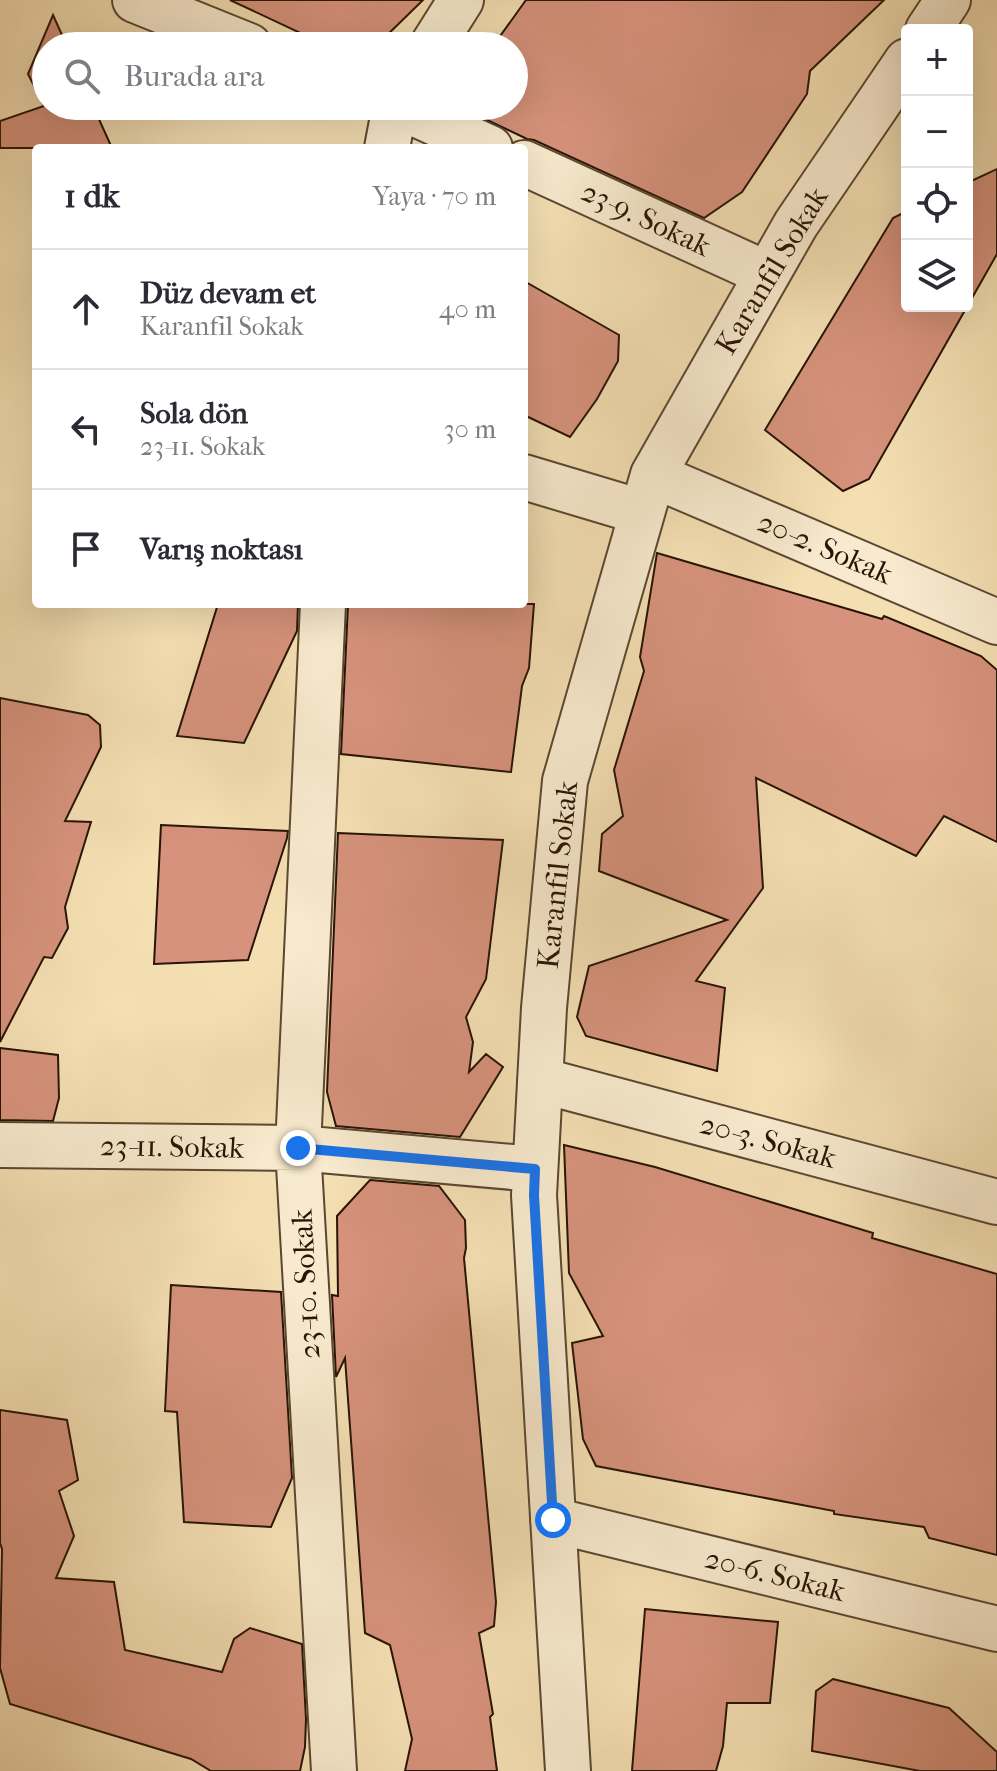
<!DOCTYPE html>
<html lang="tr">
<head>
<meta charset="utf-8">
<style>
  :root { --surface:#fff; --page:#f7f7f7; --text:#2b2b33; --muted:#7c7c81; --line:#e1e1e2 }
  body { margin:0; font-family:"IM FELL French Canon",serif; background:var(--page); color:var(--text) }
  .controls { position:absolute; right:24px; top:24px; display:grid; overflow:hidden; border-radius:8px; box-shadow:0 8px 32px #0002 }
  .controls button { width:72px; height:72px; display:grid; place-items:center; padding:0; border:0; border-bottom:2px solid var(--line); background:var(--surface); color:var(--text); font:40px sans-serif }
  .stop { position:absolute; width:24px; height:24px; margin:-18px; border:6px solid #1a73e8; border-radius:50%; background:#fff }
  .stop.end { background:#1a73e8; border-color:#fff; box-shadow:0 2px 8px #0008 }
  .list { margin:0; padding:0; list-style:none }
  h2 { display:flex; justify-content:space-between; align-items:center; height:104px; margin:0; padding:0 32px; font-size:34px }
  h2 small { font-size:26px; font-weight:400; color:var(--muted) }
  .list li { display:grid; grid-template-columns:52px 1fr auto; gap:24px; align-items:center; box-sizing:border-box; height:120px; padding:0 32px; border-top:2px solid var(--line) }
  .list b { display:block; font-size:30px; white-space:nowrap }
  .list p { margin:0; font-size:26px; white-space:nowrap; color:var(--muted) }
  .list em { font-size:26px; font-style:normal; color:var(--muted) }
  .icon { flex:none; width:44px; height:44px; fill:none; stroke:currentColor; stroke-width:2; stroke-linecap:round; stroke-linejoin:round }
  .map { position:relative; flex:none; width:997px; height:1771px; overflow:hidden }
  .search { position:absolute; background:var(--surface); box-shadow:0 8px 32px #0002; left:32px; top:32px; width:496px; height:88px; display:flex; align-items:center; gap:20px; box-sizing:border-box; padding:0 28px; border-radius:44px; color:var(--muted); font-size:30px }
  .panel { position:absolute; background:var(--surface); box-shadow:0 8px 32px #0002; left:32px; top:144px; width:496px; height:464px; border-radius:8px }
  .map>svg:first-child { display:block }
  .building { fill:#d6927c; stroke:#281406; stroke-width:2 }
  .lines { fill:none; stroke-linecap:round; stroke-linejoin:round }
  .minor-casing { stroke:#5b4731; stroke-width:48 }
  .minor { stroke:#f8eace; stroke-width:44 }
  .route { stroke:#1a73e8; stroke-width:10 }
  .labels { text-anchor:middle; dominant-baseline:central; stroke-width:8; stroke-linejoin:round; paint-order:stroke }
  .street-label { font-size:30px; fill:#281406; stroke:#f8eace }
</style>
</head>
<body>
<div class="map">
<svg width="997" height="1771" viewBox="0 0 997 1771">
  <rect width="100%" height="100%" fill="#f4dfb3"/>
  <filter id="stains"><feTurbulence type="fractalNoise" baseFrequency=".0025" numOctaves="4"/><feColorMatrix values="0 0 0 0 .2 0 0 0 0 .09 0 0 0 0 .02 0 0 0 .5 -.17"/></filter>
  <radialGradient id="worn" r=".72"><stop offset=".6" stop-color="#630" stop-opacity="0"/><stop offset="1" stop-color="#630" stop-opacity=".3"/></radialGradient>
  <path class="building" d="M230,0h193l-47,46h-48z
    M526,0h358l-74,71 -3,23 -65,98 -38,26 -170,-78 -7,-1 -65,-31v-2h52v-60h-21z
    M53,15l14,31h-21v60h47l19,42h-112v-27l44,-15 -16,-32z
    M997,169v85l-128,225 -26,12 -78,-61 128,-212 14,-7v95h60v-123z
    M524,281l95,54 -1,26 -21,38 -27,38 -46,-22z
    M657,553l225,66 2,-3 97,40 16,14v172l-53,-26 -28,40 -160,-78 7,110 -67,93 29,7 -8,83 -131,-35 -9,-19 12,-51 138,-46 -128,-49 3,-37 21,-18 -9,-46 30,-99 -4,-14z
    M218,604h80l-1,27 -53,112 -67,-7z
    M348,604h186l-5,64 -7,18 -11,86 -170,-18z
    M0,698l88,17 12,10 1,22 -36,74 26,1 -26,85 3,21 -16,30 -8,-1 -44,85z
    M161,825l127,6 -1,7 -39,122 -94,4z
    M338,833l165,7 -17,139 -20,38 7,25 -4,30 17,-18 17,13 -43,70 -124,-11 -9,-34z
    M0,1048l58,7 1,43 -6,23 -53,-1z
    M564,1145l91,22 218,66 -1,5 125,36v281l-68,-17 -5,-11 -90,-13v-3l-238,-45 -13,-27 -11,-96 31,-7 -34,-63z
    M370,1180l69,6 26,34 1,28 -2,10 32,344 -2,24 -15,7 14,81 -3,3 7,54h-92l7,-32 -22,-94 -25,-12 -20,-275 -9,19 -4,-82 6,1 -1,-80z
    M171,1285l110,7 11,186 -21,49 -87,-5 -7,-110 -12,-1z
    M0,1410l67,10 11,60 -19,11 15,45 -18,42 58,4 11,68 97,22 12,-33 16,-11 52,16 4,75 -1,28 -5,24h-89l-20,-12 -181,-55 -10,-36 2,-119 -2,-6z
    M645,1609l133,13 -8,81h-43l-4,43 -7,25h-84z
    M833,1679l116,29 48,44v19h-77l-108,-20 4,-60z"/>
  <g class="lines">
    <g class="minor-casing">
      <path id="minor" d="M135,0l114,46
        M928,30l20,-30
        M432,46l29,-46
        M398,106l92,42
        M387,148l8,-42
        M524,163l243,111
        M653,475l344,147
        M524,477l117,35
        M323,604l-25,544 36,623
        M540,1080l457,122
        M0,1145l298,3 237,21
        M553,1520l444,109
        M568,1771l-34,-576 10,-187 21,-227 88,-306 143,-251 111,-163"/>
    </g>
    <use href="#minor" class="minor"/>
  </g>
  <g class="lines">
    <path class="route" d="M298,1148l237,21 -1,26 19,325"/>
  </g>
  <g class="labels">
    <g class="street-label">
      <text transform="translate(646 219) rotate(25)">23-9. Sokak</text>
      <text transform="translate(772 271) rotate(-59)">Karanfil Sokak</text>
      <text transform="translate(825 548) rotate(23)">20-2. Sokak</text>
      <text transform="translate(558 875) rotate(-84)">Karanfil Sokak</text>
      <text transform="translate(768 1141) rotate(15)">20-3. Sokak</text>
      <text transform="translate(172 1147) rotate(1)">23-11. Sokak</text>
      <text transform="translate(306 1284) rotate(-93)">23-10. Sokak</text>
      <text transform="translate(775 1575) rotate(14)">20-6. Sokak</text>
    </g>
  </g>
  <rect width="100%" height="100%" filter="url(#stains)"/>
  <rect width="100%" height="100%" fill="url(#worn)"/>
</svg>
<div class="controls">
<button>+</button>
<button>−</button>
<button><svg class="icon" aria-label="locate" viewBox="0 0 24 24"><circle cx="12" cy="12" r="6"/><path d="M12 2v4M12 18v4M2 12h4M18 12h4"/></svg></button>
<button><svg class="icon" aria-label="layers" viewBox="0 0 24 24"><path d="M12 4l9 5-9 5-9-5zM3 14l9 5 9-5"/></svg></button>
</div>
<div class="stop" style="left:553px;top:1520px"></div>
<div class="stop end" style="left:298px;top:1148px"></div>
<div class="search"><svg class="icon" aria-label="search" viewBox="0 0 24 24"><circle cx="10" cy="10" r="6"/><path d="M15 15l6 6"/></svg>Burada ara</div>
<section class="panel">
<h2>1 dk<small>Yaya · 70 m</small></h2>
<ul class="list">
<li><svg class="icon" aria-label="ahead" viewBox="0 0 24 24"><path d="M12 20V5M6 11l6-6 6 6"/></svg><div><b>Düz devam et</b><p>Karanfil Sokak</p></div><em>40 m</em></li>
<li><svg class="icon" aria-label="left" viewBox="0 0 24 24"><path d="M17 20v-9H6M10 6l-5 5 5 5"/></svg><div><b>Sola dön</b><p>23-11. Sokak</p></div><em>30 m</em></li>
<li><svg class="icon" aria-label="arrive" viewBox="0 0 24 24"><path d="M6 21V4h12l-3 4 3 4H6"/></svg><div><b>Varış noktası</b></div></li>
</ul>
</section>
</div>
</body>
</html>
